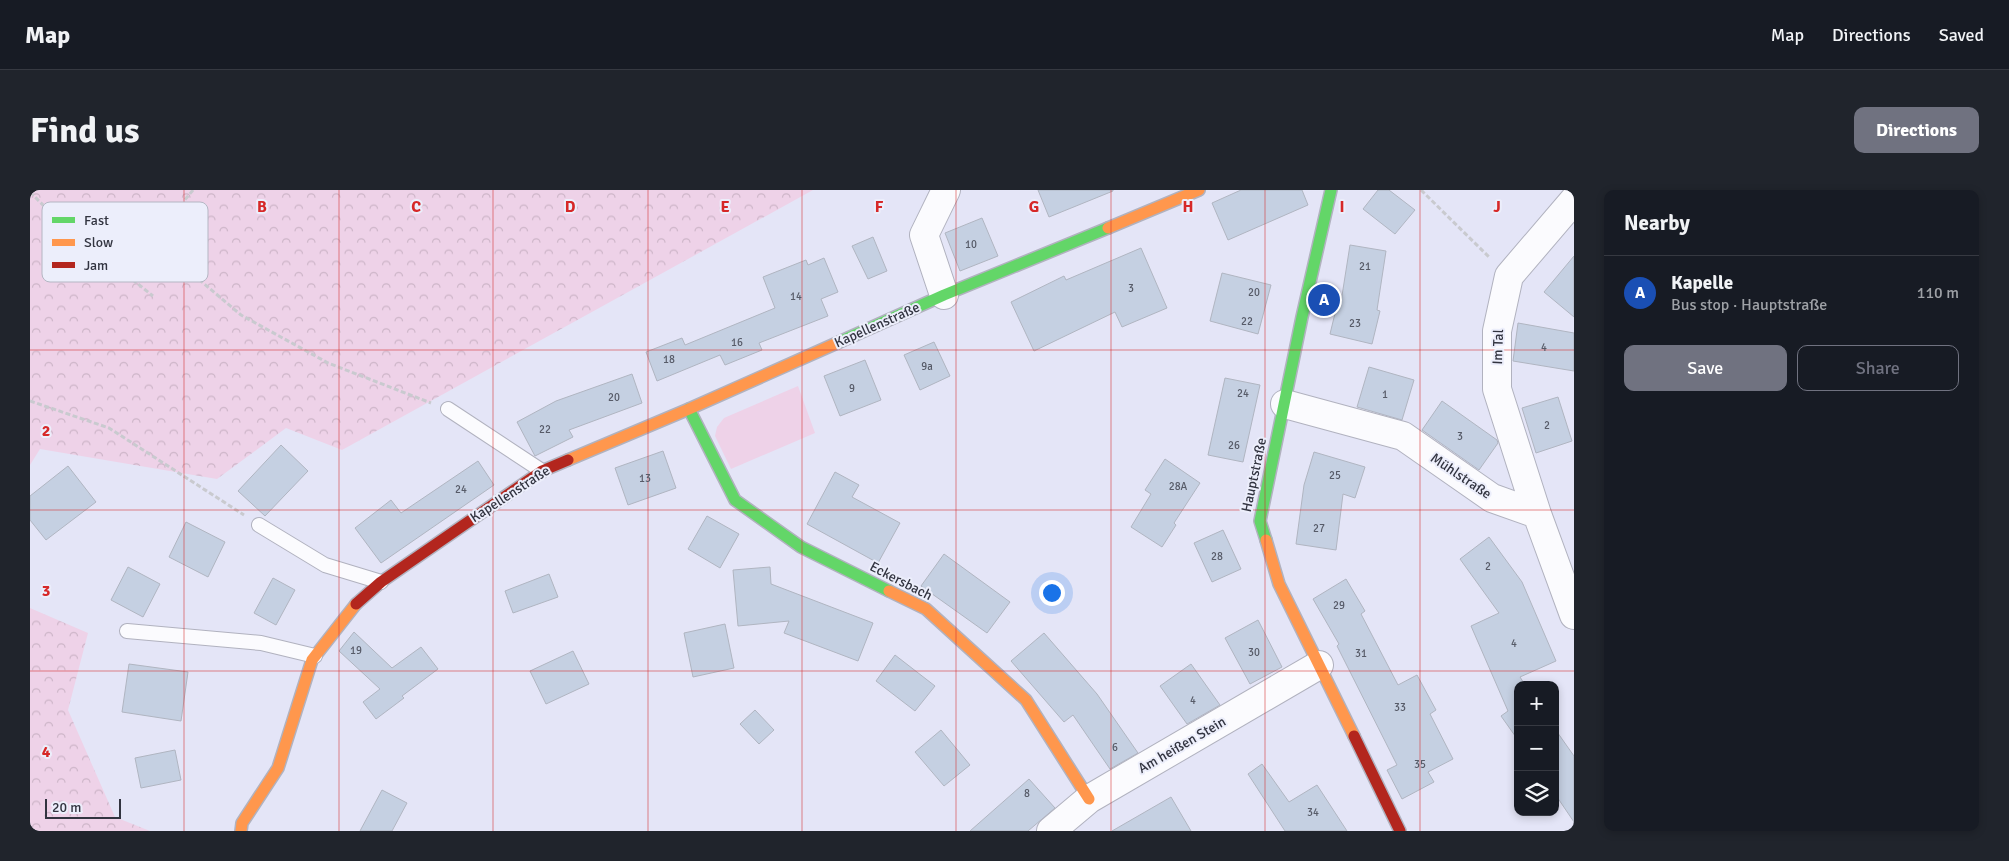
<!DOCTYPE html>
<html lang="en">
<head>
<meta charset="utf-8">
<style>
  :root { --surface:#171b24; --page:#20242c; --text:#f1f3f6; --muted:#9ea1a6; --line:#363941; --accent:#707280 }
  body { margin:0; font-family:Signika,sans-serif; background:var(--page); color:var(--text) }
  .controls { position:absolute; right:15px; bottom:15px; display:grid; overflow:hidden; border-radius:10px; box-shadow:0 2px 8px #0003 }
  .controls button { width:45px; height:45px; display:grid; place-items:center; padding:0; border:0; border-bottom:1px solid var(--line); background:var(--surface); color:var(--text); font:25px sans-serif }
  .scale { position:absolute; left:15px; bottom:12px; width:76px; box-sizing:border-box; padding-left:5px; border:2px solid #323440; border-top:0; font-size:14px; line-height:18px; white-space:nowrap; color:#323440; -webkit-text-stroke:4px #eceefb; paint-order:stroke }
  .you { position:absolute; left:1021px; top:402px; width:18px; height:18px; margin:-12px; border:4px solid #fff; border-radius:50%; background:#1a73e8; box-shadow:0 0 0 8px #1a73e833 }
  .badge { display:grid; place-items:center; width:32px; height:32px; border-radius:50%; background:var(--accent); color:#fff; font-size:16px; font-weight:700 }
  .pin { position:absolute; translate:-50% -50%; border:2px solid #fff; box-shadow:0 1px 5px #0006 }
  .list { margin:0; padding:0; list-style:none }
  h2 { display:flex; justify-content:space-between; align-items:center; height:65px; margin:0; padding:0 20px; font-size:21px }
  h2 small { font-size:16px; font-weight:400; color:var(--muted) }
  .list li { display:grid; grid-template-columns:32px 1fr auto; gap:15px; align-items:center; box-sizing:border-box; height:75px; padding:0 20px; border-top:1px solid var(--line) }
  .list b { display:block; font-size:19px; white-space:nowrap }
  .list p { margin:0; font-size:16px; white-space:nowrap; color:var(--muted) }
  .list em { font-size:16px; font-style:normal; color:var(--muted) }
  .actions { display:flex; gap:10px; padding:15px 20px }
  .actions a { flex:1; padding:11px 0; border:1px solid var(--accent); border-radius:10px; text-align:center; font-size:18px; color:var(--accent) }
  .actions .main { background:var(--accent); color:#fff }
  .icon { flex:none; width:28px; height:28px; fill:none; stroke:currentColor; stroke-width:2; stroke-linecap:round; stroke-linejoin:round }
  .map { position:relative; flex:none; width:1544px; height:641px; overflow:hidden; border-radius:10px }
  header { display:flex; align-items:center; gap:30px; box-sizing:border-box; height:70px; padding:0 25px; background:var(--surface); border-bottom:1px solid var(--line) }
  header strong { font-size:24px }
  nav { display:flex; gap:28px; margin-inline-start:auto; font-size:18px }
  .intro { display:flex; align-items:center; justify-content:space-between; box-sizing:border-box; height:120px; padding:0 30px }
  h1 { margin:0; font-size:35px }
  .button { padding:12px 22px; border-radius:10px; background:var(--accent); color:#fff; font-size:18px; font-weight:700 }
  main { display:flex; gap:30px; padding:0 30px }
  aside { flex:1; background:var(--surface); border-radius:10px; box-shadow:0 2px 8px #0003 }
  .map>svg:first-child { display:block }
  .forest { fill:url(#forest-crowns) }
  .green { fill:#eed2e8 }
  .building { fill:#c5d0e2; stroke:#b0b5c1 }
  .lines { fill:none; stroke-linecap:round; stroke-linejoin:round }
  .lane-casing { stroke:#b1b2bf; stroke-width:16 }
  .street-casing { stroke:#b1b2bf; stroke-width:30 }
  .fast-casing { stroke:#b1b2bf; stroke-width:14 }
  .slow-casing { stroke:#b1b2bf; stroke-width:14 }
  .jam-casing { stroke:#b1b2bf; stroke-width:14 }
  .path { stroke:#c9cacf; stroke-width:3; stroke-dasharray:5 2.5; stroke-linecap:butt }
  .lane { stroke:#fbfbfe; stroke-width:14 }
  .street { stroke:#fbfbfe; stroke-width:28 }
  .fast { stroke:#63d668; stroke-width:11 }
  .slow { stroke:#ff974d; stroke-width:11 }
  .jam { stroke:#b3261e; stroke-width:11 }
  .grid { fill:none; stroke:#d62828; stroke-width:1; stroke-opacity:0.55 }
  .labels { text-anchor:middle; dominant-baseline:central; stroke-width:4; stroke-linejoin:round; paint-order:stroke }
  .number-label { font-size:11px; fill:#575b68 }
  .street-label { font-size:14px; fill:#323440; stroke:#eceefb }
  .key { fill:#eceefb; stroke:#b4b6c3; stroke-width:1 }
  .key-label { font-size:14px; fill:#323440 }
  .grid-label { font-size:16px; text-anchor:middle; font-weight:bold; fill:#d62828; stroke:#eceefb; stroke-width:4; stroke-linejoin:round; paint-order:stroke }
</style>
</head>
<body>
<header>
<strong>Map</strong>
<nav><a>Map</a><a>Directions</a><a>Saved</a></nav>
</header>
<div class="intro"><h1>Find us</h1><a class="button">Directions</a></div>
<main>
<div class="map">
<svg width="1544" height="641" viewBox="0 0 1544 641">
  <defs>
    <pattern id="forest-crowns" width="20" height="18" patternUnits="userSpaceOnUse" patternTransform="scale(1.25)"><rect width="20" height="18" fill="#eed2e8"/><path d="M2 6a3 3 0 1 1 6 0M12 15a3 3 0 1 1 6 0" fill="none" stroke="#cdb5c8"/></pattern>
  </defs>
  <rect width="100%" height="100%" fill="#e4e5f7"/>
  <path class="forest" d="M0,0h783l-471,260 -56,-22 -69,51 -177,-30 -10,16z
    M0,418l58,25 -20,77 47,107 35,14h-120z"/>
  <path class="green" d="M768,196l17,47 -84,36 -16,-33 2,-9 7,-9z"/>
  <path class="building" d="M1008,0h75v1l-64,26z
    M1211,0h61l6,15 -80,35 -16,-37z
    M1348,0h11l26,20 -20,24 -32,-25z
    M952,28l16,38 -38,15 -15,-38z
    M843,47l14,34 -19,8 -16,-33z
    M1320,55l36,6 -9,59 3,1 -8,33 -42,-10 8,-33 3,1z
    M1111,58l26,60 -45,19 -7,-15 -81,39 -23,-49 53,-26 2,4z
    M1544,66v61l-30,-25z
    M794,68l14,34 -17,7 7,17 -69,27 3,7 -37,15 -5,-10 -63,26 -11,-29 36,-14 3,7 90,-37 -12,-31 43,-17 2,5z
    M1192,83l49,12 -13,49 -48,-13z
    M1488,133l56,10v38l-61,-10z
    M904,152l16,34 -30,14 -16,-35z
    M835,170l16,40 -41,16 -16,-40z
    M1339,177l45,13 -12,40 -45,-13z
    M602,184l10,29 -73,27 4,7 -38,19 -18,-34 39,-21z
    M1195,188l35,7 -17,77 -35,-7z
    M1528,207l14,44 -36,12 -14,-45z
    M1412,211l55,39 1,3 -19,27 -57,-40z
    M251,255l27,26 -43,45 -27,-25z
    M633,261l13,37 -48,17 -13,-37z
    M1284,262l51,15 -10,31 -12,-4 -7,56 -40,-6 8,-59z
    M1135,269l35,24 -26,40 2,2 -14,22 -31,-20 20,-33 -6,-4z
    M448,271l16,24 -113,78 -26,-35 36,-28 10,13z
    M38,276l28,36 -50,38 -16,-20v-24z
    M805,282l24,13 -7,12 48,26 -22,40 -71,-39z
    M677,326l32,18 -19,34 -32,-19z
    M156,332l39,20 -17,35 -39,-20z
    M1193,340l18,39 -29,13 -18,-39z
    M1459,347l33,45 34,79 -36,16 5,8h-7v55l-17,-24 7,-5 -37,-85 28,-13 -39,-54z
    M914,364l66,48 -23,31 -66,-47z
    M98,377l32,17 -17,33 -32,-17z
    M740,377l1,17 102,39 -15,38 -74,-28 5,-12 -51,5 -5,-56z
    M519,384l9,23 -45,16 -8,-22z
    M243,388l22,12 -19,35 -22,-12z
    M1316,389l19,32 -4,3 37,71 19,-10 19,35 -6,4 23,45 -25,13 6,10 -32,17 -15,-29 10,-5 -60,-119 2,-2 -26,-45z
    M1228,430l24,47 -32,17 -25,-46z
    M695,434l9,44 -41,9 -9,-44z
    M324,442l38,36 29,-21 17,22 -36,27 2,2 -28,21 -13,-17 17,-13 -41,-38z
    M1014,443l53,61 41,59 -28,16 -37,-54 -9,7 -53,-61z
    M543,461l16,33 -43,20 -16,-33z
    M865,465l40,31 -20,25 -39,-30z
    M99,474l59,8 -7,49 -59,-9z
    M1161,474l29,41 -33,19 -27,-38z
    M725,520l19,20 -15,14 -19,-20z
    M1525,539l19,27v66l-19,-28z
    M911,540l29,35 -26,21 -29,-34z
    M145,560l6,30 -40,8 -6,-30z
    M1232,574l27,38 28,-17 30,46h-62l-37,-57z
    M999,589l26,29 -27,23h-58z
    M352,600l25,13 -15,28h-32z
    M1141,607l20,34h-79z"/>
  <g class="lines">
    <g class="lane-casing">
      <path id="lane" d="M418,219l94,62
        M229,335l66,40 56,17
        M97,441l134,12 54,13"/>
    </g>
    <g class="street-casing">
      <path id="street" d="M1544,10l-65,76 -12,55v58l40,125 37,101
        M914,105l-20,-60 22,-45
        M1255,214l118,32 89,62 45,16
        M1021,641l38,-32 230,-134"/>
    </g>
    <g class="fast-casing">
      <path id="fast" d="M807,153l107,-48 164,-67
        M659,219l46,91 66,47 88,44
        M1236,350l-6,-19 42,-204 29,-127"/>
    </g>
    <g class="slow-casing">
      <path id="slow" d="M1078,38l91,-38
        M538,270l121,-51 148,-66
        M1236,350l13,44 75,152
        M859,401l37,18 100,91 63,99
        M211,641l1,-8 36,-55 34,-108 44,-56"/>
    </g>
    <g class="jam-casing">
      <path id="jam" d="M326,414l25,-22 161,-111 26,-11
        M1324,546l46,95"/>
    </g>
    <path class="path" d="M163,0l-9,11 5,70 52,44 87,48 103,40
      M1391,0l69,68
      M0,2l27,27 96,77
      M0,211l79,27 135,87"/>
    <use href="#lane" class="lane"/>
    <use href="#street" class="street"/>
    <use href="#fast" class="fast"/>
    <use href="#slow" class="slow"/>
    <use href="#jam" class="jam"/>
  </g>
  <path class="grid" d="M154,0v641M309,0v641M463,0v641M618,0v641M772,0v641M926,0v641M1081,0v641M1235,0v641M1390,0v641M0,160h1544M0,320h1544M0,481h1544"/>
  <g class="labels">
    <g class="number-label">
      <text x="941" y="54">10</text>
      <text x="1335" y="76">21</text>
      <text x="1101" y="98">3</text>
      <text x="1224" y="102">20</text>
      <text x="766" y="106">14</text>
      <text x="1217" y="131">22</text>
      <text x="1325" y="133">23</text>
      <text x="707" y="152">16</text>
      <text x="1514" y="157">4</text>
      <text x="639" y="169">18</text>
      <text x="897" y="176">9a</text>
      <text x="822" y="198">9</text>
      <text x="1213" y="203">24</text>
      <text x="1355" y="204">1</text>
      <text x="584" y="207">20</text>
      <text x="1517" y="235">2</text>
      <text x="515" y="239">22</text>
      <text x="1430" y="246">3</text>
      <text x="1204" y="255">26</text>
      <text x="1305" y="285">25</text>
      <text x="615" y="288">13</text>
      <text x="1148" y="296">28A</text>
      <text x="431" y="299">24</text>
      <text x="1289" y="338">27</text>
      <text x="1187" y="366">28</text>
      <text x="1458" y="376">2</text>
      <text x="1309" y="415">29</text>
      <text x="1484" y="453">4</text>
      <text x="326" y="460">19</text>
      <text x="1224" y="462">30</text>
      <text x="1331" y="463">31</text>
      <text x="1163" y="510">4</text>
      <text x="1370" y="517">33</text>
      <text x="1085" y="557">6</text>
      <text x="1390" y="574">35</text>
      <text x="997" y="603">8</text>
      <text x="1283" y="622">34</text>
    </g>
    <g class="street-label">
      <text transform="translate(847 135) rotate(-24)">Kapellenstraße</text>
      <text transform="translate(1468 157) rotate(-88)">Im Tal</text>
      <text transform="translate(1224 285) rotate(-78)">Hauptstraße</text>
      <text transform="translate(1431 286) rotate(34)">Mühlstraße</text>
      <text transform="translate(480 304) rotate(-33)">Kapellenstraße</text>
      <text transform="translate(871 391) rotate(27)">Eckersbach</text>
      <text transform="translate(1152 555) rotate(-30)">Am heißen Stein</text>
    </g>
  </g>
  <rect x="12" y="12" width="166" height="80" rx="8" class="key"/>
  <rect x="22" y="27" width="23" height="6" fill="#63d668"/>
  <rect x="22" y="49" width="23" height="7" fill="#ff974d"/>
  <rect x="22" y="72" width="23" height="6" fill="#b3261e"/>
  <g class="key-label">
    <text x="54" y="35">Fast</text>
    <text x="54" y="57">Slow</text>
    <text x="54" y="80">Jam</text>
  </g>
  <g class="grid-label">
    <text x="232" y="22">B</text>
    <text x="386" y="22">C</text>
    <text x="540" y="22">D</text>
    <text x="695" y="22">E</text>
    <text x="849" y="22">F</text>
    <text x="1004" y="22">G</text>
    <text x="1158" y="22">H</text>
    <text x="1312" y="22">I</text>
    <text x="1467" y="22">J</text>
    <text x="16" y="246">2</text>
    <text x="16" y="406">3</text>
    <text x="16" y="567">4</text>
  </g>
</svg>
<div class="controls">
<button>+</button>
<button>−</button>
<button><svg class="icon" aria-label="layers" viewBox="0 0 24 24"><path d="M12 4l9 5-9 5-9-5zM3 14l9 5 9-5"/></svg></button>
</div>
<div class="scale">20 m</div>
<div class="you"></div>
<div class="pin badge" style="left:1294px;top:110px;background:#1a4fb4">A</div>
</div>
<aside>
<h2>Nearby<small></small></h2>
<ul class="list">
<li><span class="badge" style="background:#1a4fb4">A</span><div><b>Kapelle</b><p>Bus stop · Hauptstraße</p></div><em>110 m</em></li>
</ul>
<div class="actions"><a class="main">Save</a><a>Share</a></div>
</aside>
</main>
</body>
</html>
